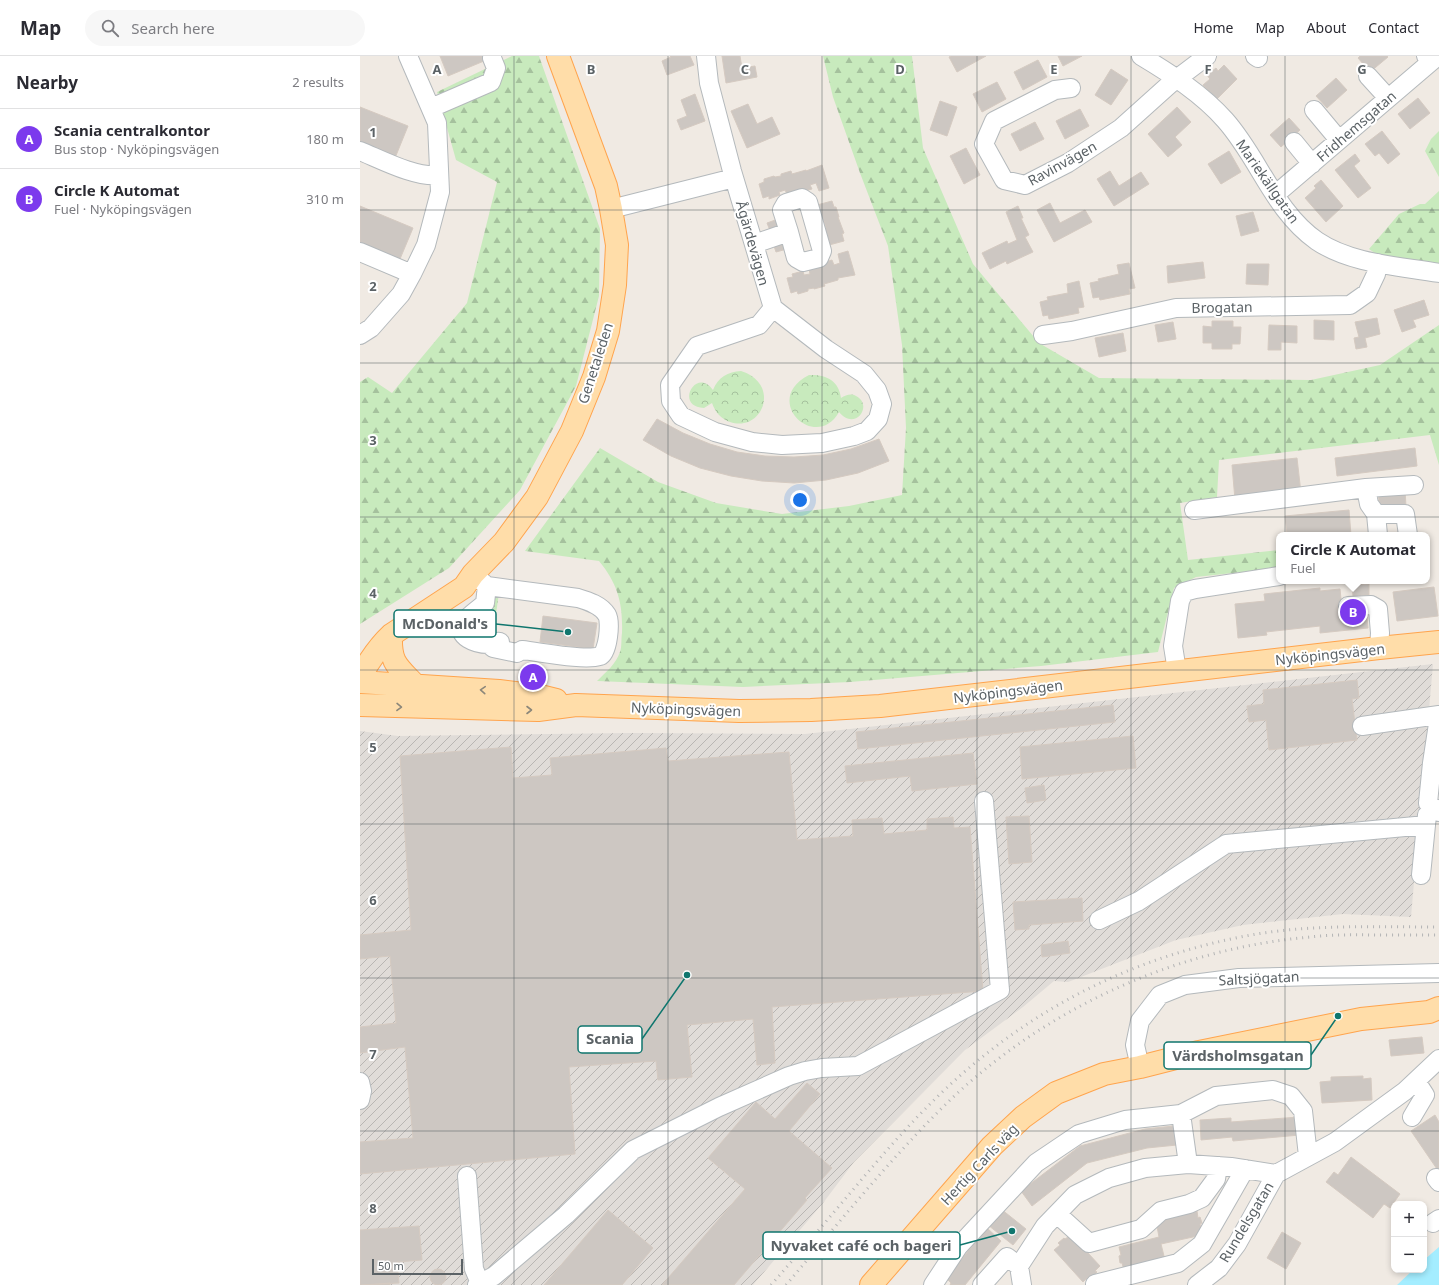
<!DOCTYPE html>
<html lang="en">
<head>
<meta charset="utf-8">
<style>
  :root { --surface:#fff; --page:#f7f7f7; --text:#2b2b33; --muted:#7c7c81; --line:#e1e1e2; --accent:#7c3aed }
  body { margin:0; font-family:"Noto Sans",sans-serif; background:var(--page); color:var(--text) }
  .controls { position:absolute; right:12px; bottom:12px; display:grid; overflow:hidden; border-radius:8px; box-shadow:0 2px 6px #0003 }
  .controls button { width:36px; height:36px; display:grid; place-items:center; padding:0; border:0; border-bottom:1px solid var(--line); background:var(--surface); color:var(--text); font:20px sans-serif }
  .scale { position:absolute; left:12px; bottom:10px; width:91px; box-sizing:border-box; padding-left:4px; border:2px solid #5b6266; border-top:0; font-size:11px; line-height:14px; white-space:nowrap; color:#5b6266; -webkit-text-stroke:3px #fff; paint-order:stroke }
  .you { position:absolute; left:440px; top:444px; width:14px; height:14px; margin:-10px; border:3px solid #fff; border-radius:50%; background:#1a73e8; box-shadow:0 0 0 6px #1a73e833 }
  .badge { display:grid; place-items:center; width:26px; height:26px; border-radius:50%; background:var(--accent); color:#fff; font-size:13px; font-weight:700 }
  .pin { position:absolute; translate:-50% -50%; border:2px solid #fff; box-shadow:0 1px 4px #0006 }
  .popup { position:absolute; left:916px; top:476px; width:154px; height:52px; box-sizing:border-box; display:grid; place-content:center; border-radius:8px; background:var(--surface); filter:drop-shadow(0 1px 3px #0005); font-size:13px; white-space:nowrap; color:var(--muted) }
  .popup b { font-size:15px; color:var(--text) }
  .popup::after { content:''; position:absolute; left:50%; top:100%; margin-left:-8px; border:8px solid transparent; border-top-color:var(--surface) }
  .list { margin:0; padding:0; list-style:none }
  h2 { display:flex; justify-content:space-between; align-items:center; height:52px; margin:0; padding:0 16px; font-size:17px }
  h2 small { font-size:13px; font-weight:400; color:var(--muted) }
  .list li { display:grid; grid-template-columns:26px 1fr auto; gap:12px; align-items:center; box-sizing:border-box; height:60px; padding:0 16px; border-top:1px solid var(--line) }
  .list b { display:block; font-size:15px; white-space:nowrap }
  .list p { margin:0; font-size:13px; white-space:nowrap; color:var(--muted) }
  .list em { font-size:13px; font-style:normal; color:var(--muted) }
  .icon { flex:none; width:22px; height:22px; fill:none; stroke:currentColor; stroke-width:2; stroke-linecap:round; stroke-linejoin:round }
  .map { position:relative; flex:none; width:1079px; height:1229px; overflow:hidden }
  header { display:flex; align-items:center; gap:24px; box-sizing:border-box; height:56px; padding:0 20px; background:var(--surface); border-bottom:1px solid var(--line) }
  header strong { font-size:19px }
  nav { display:flex; gap:22px; margin-inline-start:auto; font-size:14px }
  .search { width:280px; height:36px; background:var(--page); display:flex; align-items:center; gap:10px; box-sizing:border-box; padding:0 14px; border-radius:22px; color:var(--muted); font-size:15px }
  main { display:flex }
  aside { flex:1; background:var(--surface) }
  .map>svg:first-child { display:block }
  .industrial { fill:url(#industrial-furrows) }
  .grass { fill:url(#grass-dots); fill-rule:evenodd }
  .forest { fill:url(#forest-firs) }
  .park { fill:url(#park-crowns) }
  .water { fill:#a4edff }
  .building { fill:#cdc7c2; stroke:#d5cac1 }
  .lines { fill:none; stroke-linecap:round; stroke-linejoin:round }
  .minor-casing { stroke:#b4b9bc; stroke-width:20 }
  .major-casing { stroke:#ffa44d; stroke-width:24 }
  .minor { stroke:#fff; stroke-width:18 }
  .major { stroke:#ffdda9; stroke-width:22 }
  .rail { stroke:#b3b4b5; stroke-width:3; stroke-dasharray:1 5; stroke-linecap:butt }
  .oneway { stroke:#8c877a }
  .grid { fill:none; stroke:#5b6266; stroke-width:1; stroke-opacity:0.55 }
  .labels { text-anchor:middle; dominant-baseline:central; stroke-width:4; stroke-linejoin:round; paint-order:stroke }
  .street-label { font-size:14px; fill:#5b6266; stroke:#fff }
  .grid-label { font-size:13px; text-anchor:middle; font-weight:bold; fill:#5b6266; stroke:#fff; stroke-width:4; stroke-linejoin:round; paint-order:stroke }
  .leader { fill:none; stroke:#0f766e; stroke-width:1.5 }
  .callout-dot { fill:#0f766e; stroke:#fff; stroke-width:1.5 }
  .callout { fill:#fff; stroke:#0f766e; stroke-width:1.5 }
  .callout-label { font-size:15px; text-anchor:middle; font-weight:bold; fill:#5b6266 }
</style>
</head>
<body>
<header>
<strong>Map</strong>
<div class="search"><svg class="icon" aria-label="search" viewBox="0 0 24 24"><circle cx="10" cy="10" r="6"/><path d="M15 15l6 6"/></svg>Search here</div>
<nav><a>Home</a><a>Map</a><a>About</a><a>Contact</a></nav>
</header>
<main>
<aside>
<h2>Nearby<small>2 results</small></h2>
<ul class="list">
<li><span class="badge">A</span><div><b>Scania centralkontor</b><p>Bus stop · Nyköpingsvägen</p></div><em>180 m</em></li>
<li><span class="badge">B</span><div><b>Circle K Automat</b><p>Fuel · Nyköpingsvägen</p></div><em>310 m</em></li>
</ul>
</aside>
<div class="map">
<svg width="1079" height="1229" viewBox="0 0 1079 1229">
  <defs>
    <pattern id="industrial-furrows" width="10" height="10" patternUnits="userSpaceOnUse"><rect width="10" height="10" fill="#e0dcd8"/><path d="M-1 1l2-2M0 10L10 0M9 11l2-2" fill="none" stroke="#b9b6b3"/></pattern>
    <pattern id="grass-dots" width="8" height="8" patternUnits="userSpaceOnUse"><rect width="8" height="8" fill="#c8eabd"/><path d="M2 2h.1M6 6h.1" fill="none" stroke="#a5c19d" stroke-width="1.8" stroke-linecap="round"/></pattern>
    <pattern id="forest-firs" width="22" height="20" patternUnits="userSpaceOnUse"><rect width="22" height="20" fill="#c8eabd"/><path d="M5 1l3.5 6h-7zM16 11l3.5 6h-7z" fill="#a5c19d"/></pattern>
    <pattern id="park-crowns" width="20" height="18" patternUnits="userSpaceOnUse"><rect width="20" height="18" fill="#c8eabd"/><path d="M2 6a3 3 0 1 1 6 0M12 15a3 3 0 1 1 6 0" fill="none" stroke="#a5c19d"/></pattern>
  </defs>
  <rect width="100%" height="100%" fill="#f0eae3"/>
  <path class="industrial" d="M1073,608l-22,253 -68,-3 -100,11 -67,15 -108,42 -14,-1 -31,26 -58,43 -111,112 -31,41 -70,82h-393v-554l38,5 233,-3 174,1z"/>
  <path class="grass" d="M139,537l-3,21h-2l-3,23 -16,2 -6,-13 22,-29zM122,567l9,1 -2,10 -8,-1z"/>
  <path class="forest" d="M152,0h27l61,173 -1,67 -23,90 -56,104 -71,78 -89,56v-242l8,-5 24,16 75,-90 30,-121 -41,-22 -19,-68z
    M463,0h89l11,92 50,116 66,79 60,35 212,2 69,-15 59,-40v140l-9,-30 -211,25 -2,37 -37,6 8,57 91,-10v18l-83,9 -22,11 -16,64 -117,14 -191,16 -107,5 -146,-6c9,-9 19,-17 23,-29 2,-5 1,-13 2,-19 1,-29 -4,-49 -23,-72l-74,-10 75,-103 58,34 58,21 66,11 67,-8 53,-11 4,-67 -4,-83 -14,-99 -28,-73 -27,-76z
    M1079,75v46l-14,-26 6,-12z
    M1079,135v75l-60,-10 -10,-7 30,-35 21,-10h5z"/>
  <path class="park" d="M381,315c41,13 21,62 -11,51 -9,-3 -15,-10 -18,-19l-8,5c-30,-1 -8,-42 9,-18 5,-13 15,-18 28,-19z
    M449,319c16,-1 30,5 32,23 5,-3 10,-5 15,-2 18,9 -1,36 -17,16 -23,41 -79,-12 -30,-37z"/>
  <path class="water" d="M1079,1191v38h-42l16,-15h11v-10z"/>
  <path class="building" d="M80,0h56l-48,20z
    M310,0h20l4,9 -27,10 -5,-14 9,-4z
    M362,0h18l2,12 13,-2 2,11 -31,6z
    M591,0h35l-29,16 -8,-15z
    M698,0h24l-19,10z
    M1000,0h27l1,1 -18,15 -12,-14z
    M678,4l9,17 -24,13 -9,-18z
    M864,9l13,14 -20,20 -14,-14 7,-6 -3,-4 9,-7 2,3z
    M751,13l17,11 -17,25 -16,-10z
    M976,22l11,12 -20,18 -11,-12z
    M637,26l9,17 -24,13 -9,-18z
    M335,38l10,27 -24,9 -4,-10 10,-4 -6,-16z
    M1058,42l12,15 -20,16 -12,-15z
    M580,45l17,6 -10,29 -17,-6z
    M388,48l9,20 15,-7 8,17 -33,14 -16,-37z
    M0,51l48,19 -13,32 -35,-14z
    M817,51l14,15 -16,15 7,8 -14,12 -20,-23z
    M720,53l9,17 -24,13 -9,-18z
    M929,62l11,12 -19,17 -11,-12z
    M675,66l9,17 -24,12 -9,-17z
    M1022,75l18,23 -12,10 -9,-11 -4,3 -10,-12z
    M606,92l14,27 -16,9 -14,-28z
    M869,95l12,21 -20,12 -13,-20z
    M995,98l5,7 -6,5 17,22 -13,10 -23,-28z
    M462,109l7,23 -10,3 -3,-8 -6,2 2,4 -11,3 -14,2 -2,-4 -6,2 1,3 -11,4v-3l-6,2 -4,-14 5,-2v-3l10,-3 1,1 6,-1v-2l10,-3 1,3 14,-4v1z
    M750,115l9,15 22,-14 8,12 -35,22 -17,-27z
    M961,124l22,26 -17,16 -21,-24 11,-10 -2,-2z
    M472,145l2,6h2l3,10h-1l6,16 -2,1 2,7 -15,4 -8,-16 5,-1 -2,-7 -5,1 -2,-17z
    M690,147l10,20 25,-13 7,12 -38,20 -17,-32z
    M0,150l53,22 -13,31 -40,-16z
    M658,150l5,12h-2l8,17 -4,2 8,15 -26,12 -1,-3 -16,8 -8,-16 25,-12 1,3 9,-4 -11,-28z
    M893,156l6,19 -18,5 -5,-20z
    M418,163l3,11 -10,3 -4,-10z
    M424,183l3,10 -11,3 -3,-9z
    M488,195l7,24 -17,3v2l-14,4 1,2 -11,3v-1l-6,1v2l-10,3 -1,-3 -6,2 -4,-15 6,-1 -1,-3 11,-3 1,4 6,-1 -1,-5 13,-6 10,-3 2,5 6,-2 -2,-9z
    M843,206l2,16 -37,5 -1,-17z
    M769,207l6,25 -6,1 1,5 -30,6 -1,-3 -6,1 -3,-15 9,-2 -1,-2 21,-5 -2,-9z
    M887,208h22l-1,21 -22,-1z
    M719,225l5,26 -6,1 1,5 -30,6 -1,-4 -5,1 -3,-14 8,-2 -1,-3 21,-4 -1,-9z
    M1064,244l5,15 -16,5 3,7 -14,5 -8,-22z
    M1017,262l3,16 -15,4 2,9 -11,2 -2,-11 5,-1 -4,-15z
    M954,264l20,1v19l-20,-1z
    M852,265h21v6h8l-1,17h-8v5h-20v-6h-9v-17l9,1z
    M813,266l3,17 -18,3 -3,-17z
    M909,269l28,1v17l-16,-1v8h-13z
    M763,277l3,18 -27,6 -4,-19z
    M297,363l26,14 27,11 27,8 28,4 29,1 29,-2 28,-6 28,-10 10,22 -31,12 -32,7 -32,3 -32,-2 -31,-5 -31,-8 -29,-12 -28,-16z
    M1055,392l2,18 -80,10 -2,-18z
    M937,402l4,35 -66,7 -3,-35z
    M1045,433l1,18 -26,2 -2,-18z
    M989,454l2,25h-64l-2,-19z
    M1009,528v11l-16,1 -1,-11z
    M1074,531l4,29 -41,5 -4,-29z
    M960,532v3l20,-2 3,30 24,-2 1,11 -48,5v-7l-54,6 1,3 -29,3 -3,-34 30,-3 -1,-7z
    M183,560l54,7 -4,26 -53,-7z
    M124,568l5,1 -1,6h-5z
    M997,624l2,18 -7,1 5,41 -88,10 -3,-30 -17,2 -2,-16 17,-2 -1,-14z
    M753,649l2,17 -257,27 -2,-17z
    M773,680l3,32 -114,11 -2,-32z
    M151,691l2,31 39,-3 -2,-17 116,-10 2,13 121,-9 8,88 56,-4 -1,-16 30,-2 2,16 43,-4v-11l26,-2 1,11 16,-1 13,164 -211,16 3,56 -18,2 -4,-46 -66,6 5,52 -34,3 -2,-19 -87,6 6,87 -215,20v-32l53,-4 -8,-91 -45,6v-26l36,-4 -6,-67 -30,3v-24l51,-5 -11,-174z
    M613,697l4,31 -65,7 -2,-15 -63,7 -2,-17z
    M684,729l2,15 -19,3 -2,-15z
    M669,760l3,46 -23,2 -3,-47z
    M722,842l1,23 -54,4v4l-14,1 -2,-28z
    M708,885l2,12 -28,4 -1,-12z
    M1062,981l2,16 -33,3 -2,-16z
    M1003,1020v3l8,-1 1,22 -50,3 -2,-21 11,-1v-4z
    M447,1027l13,11 -31,37 43,37 -27,30 2,2 -73,85h-72l83,-96 -37,-31 48,-56 19,17z
    M1075,1059l4,7v50l-28,-41z
    M939,1061l1,18 -67,6 -1,-4 -31,3 -1,-20 31,-2v4z
    M814,1070l3,19 -30,3 -60,15 -55,43 -11,-15 59,-45 65,-17z
    M991,1101l49,37 -10,14 -6,-4 -11,14 -47,-36 8,-10 4,3z
    M641,1153l25,20 -13,16 -25,-20z
    M248,1154l45,38 -31,37h-78z
    M837,1155l1,7 2,-1 2,6 -2,1 2,11 -41,9 4,16 -41,10 -2,-7h-2l-1,-7 2,-1 -2,-8 40,-10 -3,-16z
    M59,1170l3,34 -25,2 2,21 -39,2v-55z
    M627,1172l14,13 -36,44h-15l1,-2 -5,-5z
    M922,1176l19,11 -15,26 -19,-11z
    M711,1179l19,17 -2,1 12,13 -5,5 2,1 -6,6 -2,-2 -6,6 -29,-32 6,-5 -2,-2 6,-5 1,1z
    M70 1221a8 8 0 1 1 16 0a8 8 0 1 1-16 0Z
    M30,1227v2h-25h1z"/>
  <g class="lines">
    <g class="minor-casing">
      <path id="minor" d="M346,0l3,27 23,88 41,137
        M781,0c30,18 61,38 84,64 34,38 49,91 92,121 34,23 82,25 122,32
        M895,0l3,2
        M1008,20l20,22
        M711,32l-16,2 -61,31 -10,23 20,36 21,5 43,-22 53,-35 49,-44 37,-28
        M71,52l60,-26 5,-14 -4,-10
        M954,54l25,30
        M934,86l18,22
        M0,95c22,9 56,27 79,24
        M915,139l157,-134 -6,-5
        M251,153l123,-31
        M394,188l35,-12 -7,-22 4,-7 16,-5 6,4 14,49 -3,7 -16,4 -7,-4 -7,-26
        M0,196l52,22
        M413,252l53,41 38,25 13,16 5,14 -4,15 -11,12 -13,5 -32,7 -40,2 -30,-3 -37,-10 -34,-16 -10,-15 -1,-16 27,-39 62,-21z
        M0,279l11,-7 30,-34 11,-20 14,-29 14,-53 -3,-69 -29,-67
        M683,279l29,-4 104,-23 174,-3 17,-12 9,-19 2,-11
        M1006,432l48,-3
        M834,454l172,-22 3,16 7,10 2,21
        M1016,458h29l3,21
        M113,518l14,12 91,12c10,3 23,7 29,17 4,7 1,38 -7,41 -16,5 -59,-4 -78,-6l-5,3 -24,-5 -4,-4
        M127,530l-2,17c-6,6 -16,12 -21,19 -10,15 13,22 24,22 5,0 8,-3 12,-2
        M988,550l23,-1 7,4 2,24 -1,15
        M817,615l-4,-25 7,-45 4,-9 11,-3 84,-13
        M1079,661l-7,46 -4,40 11,9
        M1002,670l77,-11
        M1061,819l6,-60
        M739,864l40,-19 87,-57 200,-19
        M780,1011l-5,-22 5,-24 20,-26 25,-10 54,-7 200,-5
        M0,1026l2,9 -2,9
        M821,1058l7,50
        M1052,1061l13,-22 -9,-14
        M107,1120l7,93 6,14
        M1076,1122l3,4
        M697,1158l32,29 52,-14 20,-18 28,-7 13,-6 14,-19 2,-13
        M1073,1167l6,-4
        M735,1228l83,-21 24,-19 43,-75
        M117,1229l17,-9 72,-61 67,-65 86,-43 70,-31 16,-5 17,-3 36,-2 142,-76 -16,-189
        M573,1229l25,-38 78,-84 43,-29 46,-14 56,-6 35,-18 57,-6 18,6 12,15 5,45
        M622,1229l25,-28 12,9
        M662,1229l-3,-19 26,-40 30,-31 34,-17 36,-10 43,-4 43,3 45,7 59,-32 70,-51 34,-32
        M837,1229l22,-17 18,-24 39,-70"/>
    </g>
    <g class="major-casing">
      <path id="major" d="M31,579c-1,28 6,31 24,50
        M0,621c9,-16 18,-30 31,-42l73,-48 9,-13 31,-32 33,-45 35,-66 22,-54 14,-46 7,-46 2,-40 -6,-36 -5,-23 -48,-130
        M0,626l139,9 41,5 16,4
        M0,649l178,5 38,-5 163,6 72,-1 69,-4 499,-58 60,-6
        M511,1229l121,-139 31,-29 33,-24 48,-19 36,-7 59,-15 162,-33 68,-7 10,-4"/>
    </g>
    <use href="#minor" class="minor"/>
    <use href="#major" class="major"/>
    <path class="rail" d="M411,1229c29,-33 58,-67 86,-100 33,-39 67,-78 105,-111 83,-73 180,-119 289,-139 62,-11 125,-8 188,-8
      M426,1229c52,-61 103,-125 161,-182 97,-94 228,-154 363,-166 26,-3 52,-2 78,-2 17,0 34,0 51,0"/>
  </g>
  <defs><path id="oneway-chevron" d="M-2-3.5L2.5 0L-2 3.5" fill="none" stroke-width="1.6" stroke-linecap="round" stroke-linejoin="round"/></defs>
  <g class="oneway">
    <use href="#oneway-chevron" transform="translate(123 634) rotate(-176)"/>
    <use href="#oneway-chevron" transform="translate(39 651) rotate(1)"/>
    <use href="#oneway-chevron" transform="translate(169 654)"/>
  </g>
  <path class="grid" d="M154,0v1229M308,0v1229M462,0v1229M617,0v1229M771,0v1229M925,0v1229M0,154h1079M0,307h1079M0,461h1079M0,614h1079M0,768h1079M0,922h1079M0,1075h1079"/>
  <g class="labels">
    <g class="street-label">
      <text transform="translate(996 70) rotate(-41)">Fridhemsgatan</text>
      <text transform="translate(702 107) rotate(-29)">Ravinvägen</text>
      <text transform="translate(908 125) rotate(55)">Mariekällgatan</text>
      <text transform="translate(393 187) rotate(74)">Ågärdevägen</text>
      <text transform="translate(862 251) rotate(-1)">Brogatan</text>
      <text transform="translate(235 307) rotate(-72)">Genetaleden</text>
      <text transform="translate(970 598) rotate(-6)">Nyköpingsvägen</text>
      <text transform="translate(648 635) rotate(-7)">Nyköpingsvägen</text>
      <text transform="translate(326 653) rotate(2)">Nyköpingsvägen</text>
      <text transform="translate(899 922) rotate(-3)">Saltsjögatan</text>
      <text transform="translate(619 1108) rotate(-47)">Hertig Carls väg</text>
      <text transform="translate(886 1166) rotate(-59)">Rundelsgatan</text>
    </g>
  </g>
  <g class="grid-label">
    <text x="77" y="18">A</text>
    <text x="231" y="18">B</text>
    <text x="385" y="18">C</text>
    <text x="540" y="18">D</text>
    <text x="694" y="18">E</text>
    <text x="848" y="18">F</text>
    <text x="1002" y="18">G</text>
    <text x="13" y="81">1</text>
    <text x="13" y="235">2</text>
    <text x="13" y="389">3</text>
    <text x="13" y="542">4</text>
    <text x="13" y="696">5</text>
    <text x="13" y="849">6</text>
    <text x="13" y="1003">7</text>
    <text x="13" y="1157">8</text>
  </g>
  <path class="leader" d="M208 576L136 568M327 919L282 983M978 960L951 999M652 1175L600 1189"/>
  <g class="callout-dot">
    <circle cx="208" cy="576" r="4"/>
    <circle cx="327" cy="919" r="4"/>
    <circle cx="978" cy="960" r="4"/>
    <circle cx="652" cy="1175" r="4"/>
  </g>
  <g class="callout">
    <rect x="34" y="554" width="102" height="27" rx="4"/>
    <rect x="218" y="970" width="64" height="27" rx="4"/>
    <rect x="804" y="986" width="147" height="27" rx="4"/>
    <rect x="403" y="1176" width="197" height="27" rx="4"/>
  </g>
  <g class="callout-label">
    <text x="85" y="573">McDonald's</text>
    <text x="250" y="988">Scania</text>
    <text x="878" y="1005">Värdsholmsgatan</text>
    <text x="501" y="1195">Nyvaket café och bageri</text>
  </g>
</svg>
<div class="controls">
<button>+</button>
<button>−</button>
</div>
<div class="scale">50 m</div>
<div class="you"></div>
<div class="pin badge" style="left:173px;top:621px">A</div>
<div class="pin badge" style="left:993px;top:556px">B</div>
<div class="popup"><b>Circle K Automat</b>Fuel</div>
</div>
</main>
</body>
</html>
